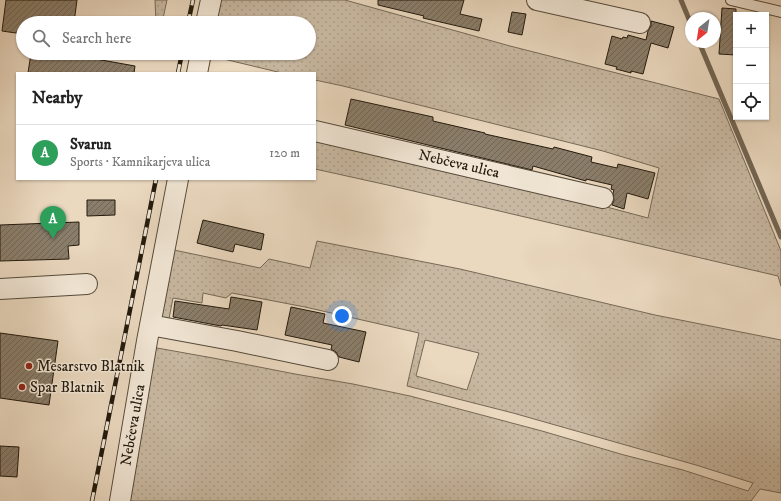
<!DOCTYPE html>
<html lang="en">
<head>
<meta charset="utf-8">
<style>
  :root { --surface:#fff; --page:#f6f6f6; --text:#222; --muted:#767676; --line:#e0e0e0; --accent:#8f2418 }
  body { margin:0; font-family:"IM FELL DW Pica",serif; background:var(--page); color:var(--text) }
  .controls { position:absolute; right:12px; top:12px; display:grid; overflow:hidden; border-radius:0px; box-shadow:0 1px 3px #0004 }
  .controls button { width:36px; height:36px; display:grid; place-items:center; padding:0; border:0; border-bottom:1px solid var(--line); background:var(--surface); color:var(--text); font:20px sans-serif }
  .compass { position:absolute; left:685px; top:12px; width:36px; height:36px; border-radius:50%; background:var(--surface); box-shadow:0 1px 3px #0004; rotate:210deg }
  .you { position:absolute; left:342px; top:316px; width:14px; height:14px; margin:-10px; border:3px solid #fff; border-radius:50%; background:#1a73e8; box-shadow:0 0 0 6px #1a73e833 }
  .badge { display:grid; place-items:center; width:26px; height:26px; border-radius:50%; background:var(--accent); color:#fff; font-size:13px; font-weight:700 }
  .pin { position:absolute; translate:-50% -33px; filter:drop-shadow(0 1px 2px #0008) }
  .pin::after { content:''; position:absolute; top:21px; width:14px; height:12px; background:inherit; clip-path:polygon(0 0,100% 0,50% 100%) }
  .list { margin:0; padding:0; list-style:none }
  h2 { display:flex; justify-content:space-between; align-items:center; height:52px; margin:0; padding:0 16px; font-size:17px }
  h2 small { font-size:13px; font-weight:400; color:var(--muted) }
  .list li { display:grid; grid-template-columns:26px 1fr auto; gap:12px; align-items:center; box-sizing:border-box; height:56px; padding:0 16px; border-top:1px solid var(--line) }
  .list b { display:block; font-size:15px; white-space:nowrap }
  .list p { margin:0; font-size:13px; white-space:nowrap; color:var(--muted) }
  .list em { font-size:13px; font-style:normal; color:var(--muted) }
  .icon { flex:none; width:22px; height:22px; fill:none; stroke:currentColor; stroke-width:2; stroke-linecap:round; stroke-linejoin:round }
  .map { position:relative; flex:none; width:781px; height:501px; overflow:hidden }
  .search { position:absolute; background:var(--surface); box-shadow:0 1px 3px #0004; left:16px; top:16px; width:300px; height:44px; display:flex; align-items:center; gap:10px; box-sizing:border-box; padding:0 14px; border-radius:22px; color:var(--muted); font-size:15px }
  .panel { position:absolute; background:var(--surface); box-shadow:0 1px 3px #0004; left:16px; top:72px; width:300px; height:108px; border-radius:0px }
  .map>svg:first-child { display:block }
  .green { fill:url(#green-dots); stroke:#766957; fill-rule:evenodd }
  .lines { fill:none; stroke-linecap:round; stroke-linejoin:round }
  .stream { stroke:#726553; stroke-width:5 }
  .building { fill:url(#building-hatch); stroke:#231a0d }
  .service-casing { stroke:#554a3a; stroke-width:12 }
  .minor-casing { stroke:#554a3a; stroke-width:22 }
  .service { stroke:#f1e6d5; stroke-width:10 }
  .minor { stroke:#f1e6d5; stroke-width:20 }
  .rail-casing { stroke:#231a0d; stroke-width:4.5 }
  .rail { stroke:#f1e6d5; stroke-width:3; stroke-dasharray:9; stroke-linecap:butt }
  .poi-dot { fill:#8f2418; stroke:#f1e6d5; stroke-width:1.5 }
  .labels { text-anchor:middle; dominant-baseline:central; stroke-width:3; stroke-linejoin:round; paint-order:stroke }
  .street-label { font-size:15px; fill:#231a0d; stroke:#f1e6d5 }
  .poi-label { font-size:15px; fill:#231a0d; stroke:#f1e6d5; text-anchor:start }
</style>
</head>
<body>
<div class="map">
<svg width="781" height="501" viewBox="0 0 781 501">
  <defs>
    <pattern id="green-dots" width="8" height="8" patternUnits="userSpaceOnUse"><rect width="8" height="8" fill="#c8b8a1"/><path d="M2 2h.1M6 6h.1" fill="none" stroke="#ac9e89" stroke-width="1.8" stroke-linecap="round"/></pattern>
    <pattern id="building-hatch" width="6" height="6" patternUnits="userSpaceOnUse"><rect width="6" height="6" fill="#8a7d6a"/><path d="M-1 1l2-2M0 6l6-6M5 7l2-2" fill="none" stroke="#706656"/></pattern>
  </defs>
  <rect width="100%" height="100%" fill="#ead8bf"/>
  <filter id="stains"><feTurbulence type="fractalNoise" baseFrequency=".005" numOctaves="4"/><feColorMatrix values="0 0 0 0 .2 0 0 0 0 .09 0 0 0 0 .02 0 0 0 .5 -.17"/></filter>
  <radialGradient id="worn" r=".72"><stop offset=".6" stop-color="#630" stop-opacity="0"/><stop offset="1" stop-color="#630" stop-opacity=".3"/></radialGradient>
  <path class="green" d="M155,0h12l-5,23h-6z
    M217,0h128l165,46 209,53 62,152v35l-3,-10 -386,-90 -77,-17v-34l288,71 45,12 11,-50 -56,-17 -260,-65 -28,-6v-7h-33l-75,-18v-2h102v-30h-97z
    M317,241l143,28 195,46 126,25v153l-21,-4 -9,12h-625l25,-147 6,-6 56,10 82,16 58,10 57,12 132,35 82,24 59,15 65,21 5,-8 -57,-18 -183,-52 -106,-27 12,-53 -114,-26 -73,-14 -6,5 -23,-5 -1,10 -29,-5 -5,26 -12,-3 13,-72 91,19 9,-9 41,9zM425,340l54,13 -12,37 -51,-14z"/>
  <g class="lines">
    <path class="stream" d="M681,0l10,24
      M699,42l82,195"/>
  </g>
  <path class="building" d="M6,0h71l-3,23h-51v11l-21,-3z
    M378,0h86l-4,14 22,5 -3,12 -56,-13 1,-2 -46,-11z
    M722,8l14,1v46l-17,-1z
    M512,12l14,2 -4,21 -14,-3z
    M651,21l23,6 -6,21 -17,-5 -8,31 -12,-3v2l-15,-4 1,-2 -12,-3 7,-28 10,3 1,-2 4,1 1,-3 18,5 2,-9 3,-5z
    M31,53h31l73,13 -1,7h-106z
    M351,99l82,18v4l52,12v1l68,15 1,-2 38,10 -1,5 26,6 1,-4 37,9 -7,26 -21,-6 -3,16 -12,-4 2,-5 -1,-7 1,-3 -3,-1 1,-4 -26,-6v2l-53,-15 -1,4 -187,-45z
    M87,200h28v15l-28,1z
    M203,220l61,14 -3,16 -26,-6 -2,8 -36,-9z
    M79,222v23l-11,1 1,13 -69,2v-36z
    M231,297l31,5 -5,28 -35,-5 -1,1 -48,-9 2,-16 54,8z
    M291,307l34,7 -2,9 43,9 -7,30 -20,-5 -3,-5 -5,-3 1,-4 -47,-10z
    M0,333l58,8 -9,64 -49,-7z
    M0,446l19,1 -2,30 -17,-1z"/>
  <g class="lines">
    <g class="service-casing">
      <path id="service" d="M731,0l50,12"/>
    </g>
    <g class="minor-casing">
      <path id="minor" d="M537,0l103,23
        M206,23l5,-23
        M197,73l4,-20
        M315,131l288,67
        M0,289l87,-5
        M150,325l87,16 91,19
        M120,501l27,-160 31,-162"/>
    </g>
    <use href="#service" class="service"/>
    <use href="#minor" class="minor"/>
    <g class="rail-casing">
      <path id="rail" d="M188,23l5,-23
        M178,73l4,-20
        M92,501l64,-322"/>
    </g>
    <use href="#rail" class="rail"/>
  </g>
  <g class="poi-dot">
    <circle cx="29" cy="366" r="4"/>
    <circle cx="22" cy="387" r="4"/>
  </g>
  <g class="labels">
    <g class="street-label">
      <text transform="translate(459 164) rotate(13)">Nebčeva ulica</text>
      <text transform="translate(133 425) rotate(-80)">Nebčeva ulica</text>
    </g>
    <g class="poi-label">
      <text x="37" y="366">Mesarstvo Blatnik</text>
      <text x="30" y="387">Spar Blatnik</text>
    </g>
  </g>
  <rect width="100%" height="100%" filter="url(#stains)"/>
  <rect width="100%" height="100%" fill="url(#worn)"/>
</svg>
<div class="controls">
<button>+</button>
<button>−</button>
<button><svg class="icon" aria-label="locate" viewBox="0 0 24 24"><circle cx="12" cy="12" r="6"/><path d="M12 2v4M12 18v4M2 12h4M18 12h4"/></svg></button>
</div>
<svg class="compass" viewBox="-18 -18 36 36"><path d="M0-13l5 13h-10z" fill="#e53935"/><path d="M0 13l5-13h-10z" fill="#767676"/></svg>
<div class="you"></div>
<div class="pin badge" style="left:53px;top:239px;background:#2e9e5b">A</div>
<div class="search"><svg class="icon" aria-label="search" viewBox="0 0 24 24"><circle cx="10" cy="10" r="6"/><path d="M15 15l6 6"/></svg>Search here</div>
<section class="panel">
<h2>Nearby<small></small></h2>
<ul class="list">
<li><span class="badge" style="background:#2e9e5b">A</span><div><b>Svarun</b><p>Sports · Kamnikarjeva ulica</p></div><em>120 m</em></li>
</ul>
</section>
</div>
</body>
</html>
